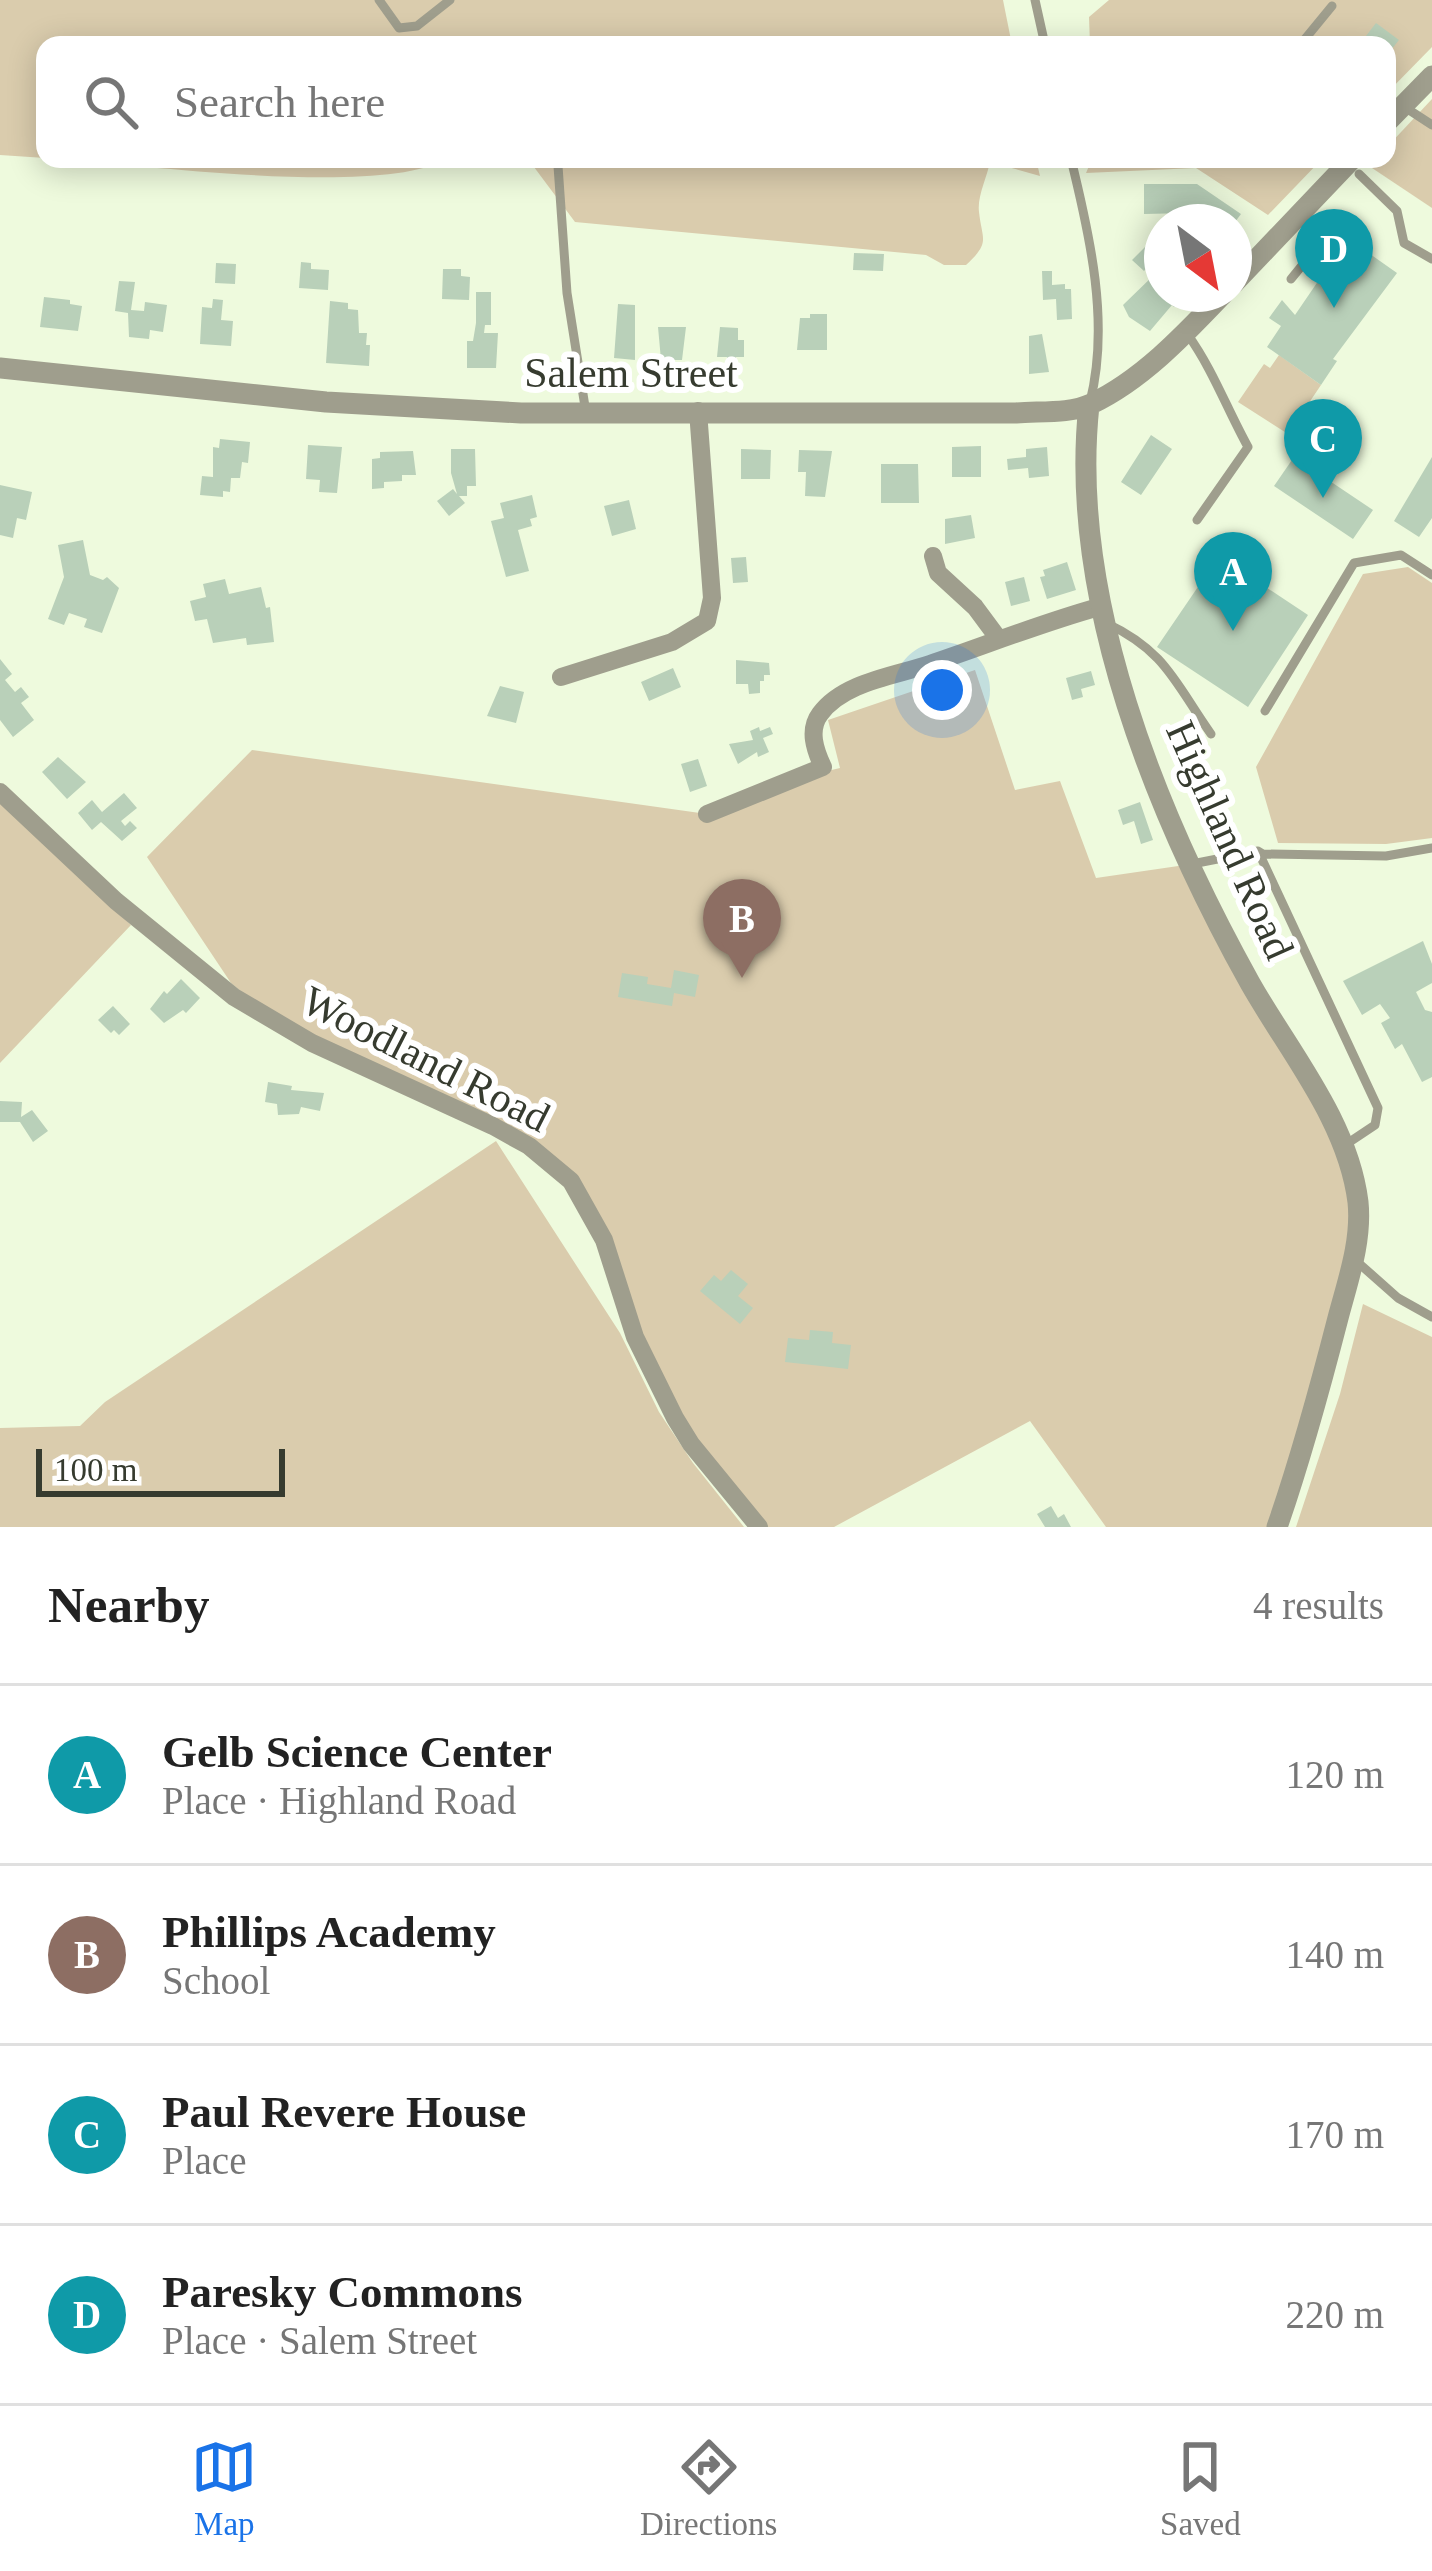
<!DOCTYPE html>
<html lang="en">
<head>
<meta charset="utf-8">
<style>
  :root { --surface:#fff; --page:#f6f6f6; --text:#222; --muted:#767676; --line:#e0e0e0; --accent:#1a73e8 }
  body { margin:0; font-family:"Times New Roman",serif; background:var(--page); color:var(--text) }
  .compass { position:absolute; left:1144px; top:204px; width:108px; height:108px; border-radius:50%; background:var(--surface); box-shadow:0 6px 30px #0003; rotate:148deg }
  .scale { position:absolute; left:36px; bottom:30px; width:249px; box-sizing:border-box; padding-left:12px; border:6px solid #363b2f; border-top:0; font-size:33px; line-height:42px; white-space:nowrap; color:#363b2f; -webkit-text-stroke:9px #fff; paint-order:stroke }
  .you { position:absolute; left:942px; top:690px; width:42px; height:42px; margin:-30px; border:9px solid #fff; border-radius:50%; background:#1a73e8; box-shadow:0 0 0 18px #1a73e833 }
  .badge { display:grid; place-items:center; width:78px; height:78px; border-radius:50%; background:var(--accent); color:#fff; font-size:39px; font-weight:700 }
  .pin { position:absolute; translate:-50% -99px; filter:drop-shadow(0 3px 6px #0008) }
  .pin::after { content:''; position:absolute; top:63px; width:42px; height:36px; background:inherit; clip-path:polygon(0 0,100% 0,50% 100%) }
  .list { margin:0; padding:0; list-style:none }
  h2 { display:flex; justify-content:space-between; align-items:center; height:156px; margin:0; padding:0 48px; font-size:51px }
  h2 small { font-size:39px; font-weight:400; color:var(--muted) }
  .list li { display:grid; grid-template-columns:78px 1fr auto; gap:36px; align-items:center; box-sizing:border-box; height:180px; padding:0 48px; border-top:3px solid var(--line) }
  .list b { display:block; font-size:45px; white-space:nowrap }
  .list p { margin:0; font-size:39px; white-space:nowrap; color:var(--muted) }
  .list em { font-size:39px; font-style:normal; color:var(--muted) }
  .icon { flex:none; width:66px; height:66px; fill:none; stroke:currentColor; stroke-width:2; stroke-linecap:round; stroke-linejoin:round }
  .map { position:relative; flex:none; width:1432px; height:1527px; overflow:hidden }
  .search { position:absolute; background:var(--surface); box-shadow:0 6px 30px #0003; left:36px; right:36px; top:36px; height:132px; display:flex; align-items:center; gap:30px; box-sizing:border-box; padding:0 42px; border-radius:24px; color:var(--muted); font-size:45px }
  .sheet { height:876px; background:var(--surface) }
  nav { display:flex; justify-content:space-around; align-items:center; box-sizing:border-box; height:168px; border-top:3px solid var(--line); background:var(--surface); font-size:33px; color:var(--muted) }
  nav a { display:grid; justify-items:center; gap:6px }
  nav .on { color:var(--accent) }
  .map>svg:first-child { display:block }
  .green { fill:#daccad }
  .building { fill:#b9d0b9 }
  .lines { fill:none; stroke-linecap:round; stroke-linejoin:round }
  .service { stroke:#9f9e8d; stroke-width:9 }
  .minor { stroke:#9f9e8d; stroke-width:18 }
  .tertiary { stroke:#9f9e8d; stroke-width:21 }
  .labels { text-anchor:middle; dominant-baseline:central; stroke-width:12; stroke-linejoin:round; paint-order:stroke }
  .street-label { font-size:42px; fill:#363b2f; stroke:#fff }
</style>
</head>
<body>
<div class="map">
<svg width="1432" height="1527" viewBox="0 0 1432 1527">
  <rect width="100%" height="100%" fill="#eefadd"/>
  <path class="green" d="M0,0h1003l9,45h-967v113l-45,-3z
    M1109,0h323v47l-45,46v-48h-297l-1,-28z
    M1432,99v109l-63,-42 7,-7h11v-12z
    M60,159h385c-61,38 -304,6 -385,0z
    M528,159h508l4,17 -50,-14c-3,15 -13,35 -11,50 3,28 12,30 -13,53h-22l-18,-10 -351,-33z
    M1092,159h230l-54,56 -72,-47 -110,5z
    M1279,355l42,30 -33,49 -50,-32 26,-38 6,4z
    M1408,567l24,16v255l-46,6 -108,-1 -22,-76 107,-193z
    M975,670l40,120 45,-9 36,97 96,-14 137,251 29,86 -81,326h-171l-76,-106 -196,106h-75l-92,-124 -96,-222 -42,-35 -247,-120 -51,-43 -84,-126 105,-107 455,64 87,-35 46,-11 -12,-48z
    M0,801l131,124 -131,138z
    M496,1141l124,192 39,79 34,51 51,64h-744v-99l80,-2 25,-24z
    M1363,1304l69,33v190h-136l44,-133z"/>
  <path class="building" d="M1376,23l23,17 -12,15v-10h-28z
    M1144,184h53l44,30 -6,8h-33l-14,-9 -44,1z
    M1343,235l54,38 -64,86 4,2 -16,24 -54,-38 14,-21 -12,-8 13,-18 13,15 28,-41 -9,-7 6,-9 5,3z
    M1149,243l11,11 -16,17 -12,-11z
    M854,253l30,1 -1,17 -30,-1z
    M301,262l10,1v6l18,1 -1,20 -29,-2z
    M216,263l20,1 -1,20 -20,-1z
    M443,269h18v7l9,1 -1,23 -27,-1z
    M1042,271h10v14l13,-1v5h6l1,30 -15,1 -1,-21 -13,1z
    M1157,272l5,5v17h17l4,4 -9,9 -2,-2 -22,26 -21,-14 -6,-12z
    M119,281l16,1 -4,28 13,1 1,-9 22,3 -4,27 -13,-2 -1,9 -20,-2 -1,-24 -13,-2z
    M476,292h15v33h-6l-1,8h14l-2,35h-29v-27h6l3,-18z
    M44,297l26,3v4l12,2 -4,25 -38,-4z
    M213,299l10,1 -2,20 12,1 -2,25 -31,-2 2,-37 10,1z
    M330,301l18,2v6l10,1 1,23h8l-1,12h4l-1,21 -43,-3z
    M618,304l17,1v55l-21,-2z
    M810,314h17v36h-30l3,-32h10z
    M658,327h28l-4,33h-21z
    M720,327l18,1v12h6v17h-8v7h-9v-7h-10z
    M1042,334l7,38 -20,2v-38z
    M1151,435l21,14 -31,46 -20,-13z
    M220,439l30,3 -2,21 -6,-1 -2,16h-9l-1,14 -7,-1v6l-23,-2 2,-19 11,1v-30l6,1z
    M308,445l34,2 -5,46 -18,-1 1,-12 -14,-1z
    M981,446v31h-29v-30z
    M1047,447l2,29 -20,2 -1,-10 -20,2 -1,-11 19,-2v-8z
    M451,449h24l1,37h-9v10h-8l6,7 -16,13 -12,-15 16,-12 4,5 -6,-21z
    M741,449l30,1 -1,29h-29z
    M799,450l33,1 -7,46 -20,-1 1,-24h-8z
    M413,451l3,24h-14v6l-18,1v6l-12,1v-30l8,-1v-6z
    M1294,457l79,53 -20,29 -79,-53z
    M1432,457v61l-13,19 -25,-16z
    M881,464h37l1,39h-38z
    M0,485l32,7 -6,28 -9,-2 -4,20 -13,-3z
    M532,495l5,22 -7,2 2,7 -14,4 11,41 -23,6 -15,-56 13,-3 -4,-15z
    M629,500l7,29 -24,7 -8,-30z
    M971,515l4,23 -30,6v-25z
    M83,540l7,35 13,5 4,-3 12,11 -17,45 -18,-6 3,-8 -18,-6 -5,12 -16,-6 16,-42 -6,-32z
    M1219,556l89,59 -60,92 -91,-60z
    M746,557l2,25 -15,1 -2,-25z
    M1067,562l9,28 -29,9 -7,-22 5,-1 -2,-6z
    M1024,577l6,24 -19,5 -6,-24z
    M225,579l4,15 32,-7 5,21 4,-1 4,35 -27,3 -1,-7 -33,5 -6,-24 -12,2 -5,-20 16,-4 -3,-13z
    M0,659l12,15 -7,6 10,12 6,-5 8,10 -8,6 13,17 -21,17 -13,-17z
    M736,660l33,3 1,12h-6v6h-4v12l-11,1 -1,-10h-12z
    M673,668l8,19 -32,14 -8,-19z
    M1091,671l4,14 -14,4 2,8 -11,3 -6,-22z
    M500,686l24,6 -8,31 -29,-7z
    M759,727l1,4 10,-4 3,7 -10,4 6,14 -11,5 -1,-5 -19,12 -9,-20 24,-4 -3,-9z
    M58,757l28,25 -19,17 -25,-27z
    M698,759l9,27 -17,6 -9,-28z
    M124,793l13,15 -16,13 4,5 5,-5 7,7 -15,13 -21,-19 -9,8 -14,-17 14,-13 10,12z
    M1140,802l13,38 -12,4 -7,-23 -11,4 -5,-15z
    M1423,941l9,23v19l-16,9 9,18 7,2v65l-10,5 -20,-38 -7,5 -14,-26 9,-5 -10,-14 -18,11 -19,-34z
    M674,970l25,5 -4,22 -21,-4 -2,13 -54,-9 4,-24 26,4 -1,7 24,4z
    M181,979l19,19 -14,15 -3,-3 -19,13 -14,-14 14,-18 3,3z
    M113,1006l17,18 -11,11 -5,-5 -3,3 -13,-13z
    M268,1082l24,4 -1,4 33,3 -4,18 -19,-4 -2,7 -21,1 -1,-11 -12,-2z
    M0,1101l22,1 -1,15 11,-7 16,21 -15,11 -13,-20h-20z
    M731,1270l17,14 -10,12 15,12 -13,16 -40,-33 14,-16 7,6z
    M810,1330l23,2 -1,11 19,2 -3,24 -63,-7 3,-24 21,2z
    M1051,1506l7,12 6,-4 7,13h-26l-8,-13z"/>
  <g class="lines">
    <path class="service" d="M379,0l20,28 18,-2 33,-26
      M1035,0l10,45
      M1300,45l32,-39
      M1403,106l29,19
      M1071,159c19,77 39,165 19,243
      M558,166l9,127 19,120
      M1359,174l38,37 7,32 28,16
      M1291,279l31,-38 -24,-25
      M1188,335c25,35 39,74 60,112l-51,73
      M1106,623c60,28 69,60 105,111
      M1265,711l89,-148 47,-8 31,20
      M1258,851l120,257 -3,17 -30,20
      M1192,864l66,-13 5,3 123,2 46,-8
      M1354,1259l44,39 34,19"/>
    <path class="minor" d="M933,556l5,17 37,34 23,31
      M561,677l111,-35 35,-21 5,-23 -14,-187
      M0,792l116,109 118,96 78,46 181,83 36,20 42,35 33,59 31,97 40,81 16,26 68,83
      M707,814l116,-47c-8,-17 -15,-37 -3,-53 23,-32 75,-38 110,-50 57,-19 111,-41 169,-57"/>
    <path class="tertiary" d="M1387,122l45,-46
      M1234,283l118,-124
      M0,368l326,34 195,11h495c23,-2 54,1 75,-9 51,-24 94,-70 132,-110
      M1089,405c-21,194 68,411 161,578 39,69 98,138 108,219 4,39 -10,78 -20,116 -18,70 -37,140 -61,209"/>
  </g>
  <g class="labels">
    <g class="street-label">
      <text x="631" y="373">Salem Street</text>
      <text transform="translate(1230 840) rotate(66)">Highland Road</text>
      <text transform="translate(426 1059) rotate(27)">Woodland Road</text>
    </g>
  </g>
</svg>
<svg class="compass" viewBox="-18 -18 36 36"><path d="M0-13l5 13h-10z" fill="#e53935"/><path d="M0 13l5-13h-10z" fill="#767676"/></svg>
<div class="scale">100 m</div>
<div class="you"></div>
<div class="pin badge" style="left:1233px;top:631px;background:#0f9aa8">A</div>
<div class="pin badge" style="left:742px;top:978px;background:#8d6e63">B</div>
<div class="pin badge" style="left:1323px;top:498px;background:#0f9aa8">C</div>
<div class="pin badge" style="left:1334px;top:308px;background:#0f9aa8">D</div>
<div class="search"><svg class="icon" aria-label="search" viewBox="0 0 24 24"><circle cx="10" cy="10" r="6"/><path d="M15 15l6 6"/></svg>Search here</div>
</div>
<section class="sheet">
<h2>Nearby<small>4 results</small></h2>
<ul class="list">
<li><span class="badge" style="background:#0f9aa8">A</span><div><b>Gelb Science Center</b><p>Place · Highland Road</p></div><em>120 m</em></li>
<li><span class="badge" style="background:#8d6e63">B</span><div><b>Phillips Academy</b><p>School</p></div><em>140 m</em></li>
<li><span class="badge" style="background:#0f9aa8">C</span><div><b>Paul Revere House</b><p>Place</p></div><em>170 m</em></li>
<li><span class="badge" style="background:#0f9aa8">D</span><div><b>Paresky Commons</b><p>Place · Salem Street</p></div><em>220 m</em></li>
</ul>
</section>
<nav>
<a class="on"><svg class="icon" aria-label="map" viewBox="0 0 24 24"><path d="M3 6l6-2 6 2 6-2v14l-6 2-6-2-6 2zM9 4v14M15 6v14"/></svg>Map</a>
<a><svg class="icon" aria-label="directions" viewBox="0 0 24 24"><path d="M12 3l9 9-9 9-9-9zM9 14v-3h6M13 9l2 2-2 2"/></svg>Directions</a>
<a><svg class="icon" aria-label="saved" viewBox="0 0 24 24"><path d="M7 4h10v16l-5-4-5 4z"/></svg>Saved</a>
</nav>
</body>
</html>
